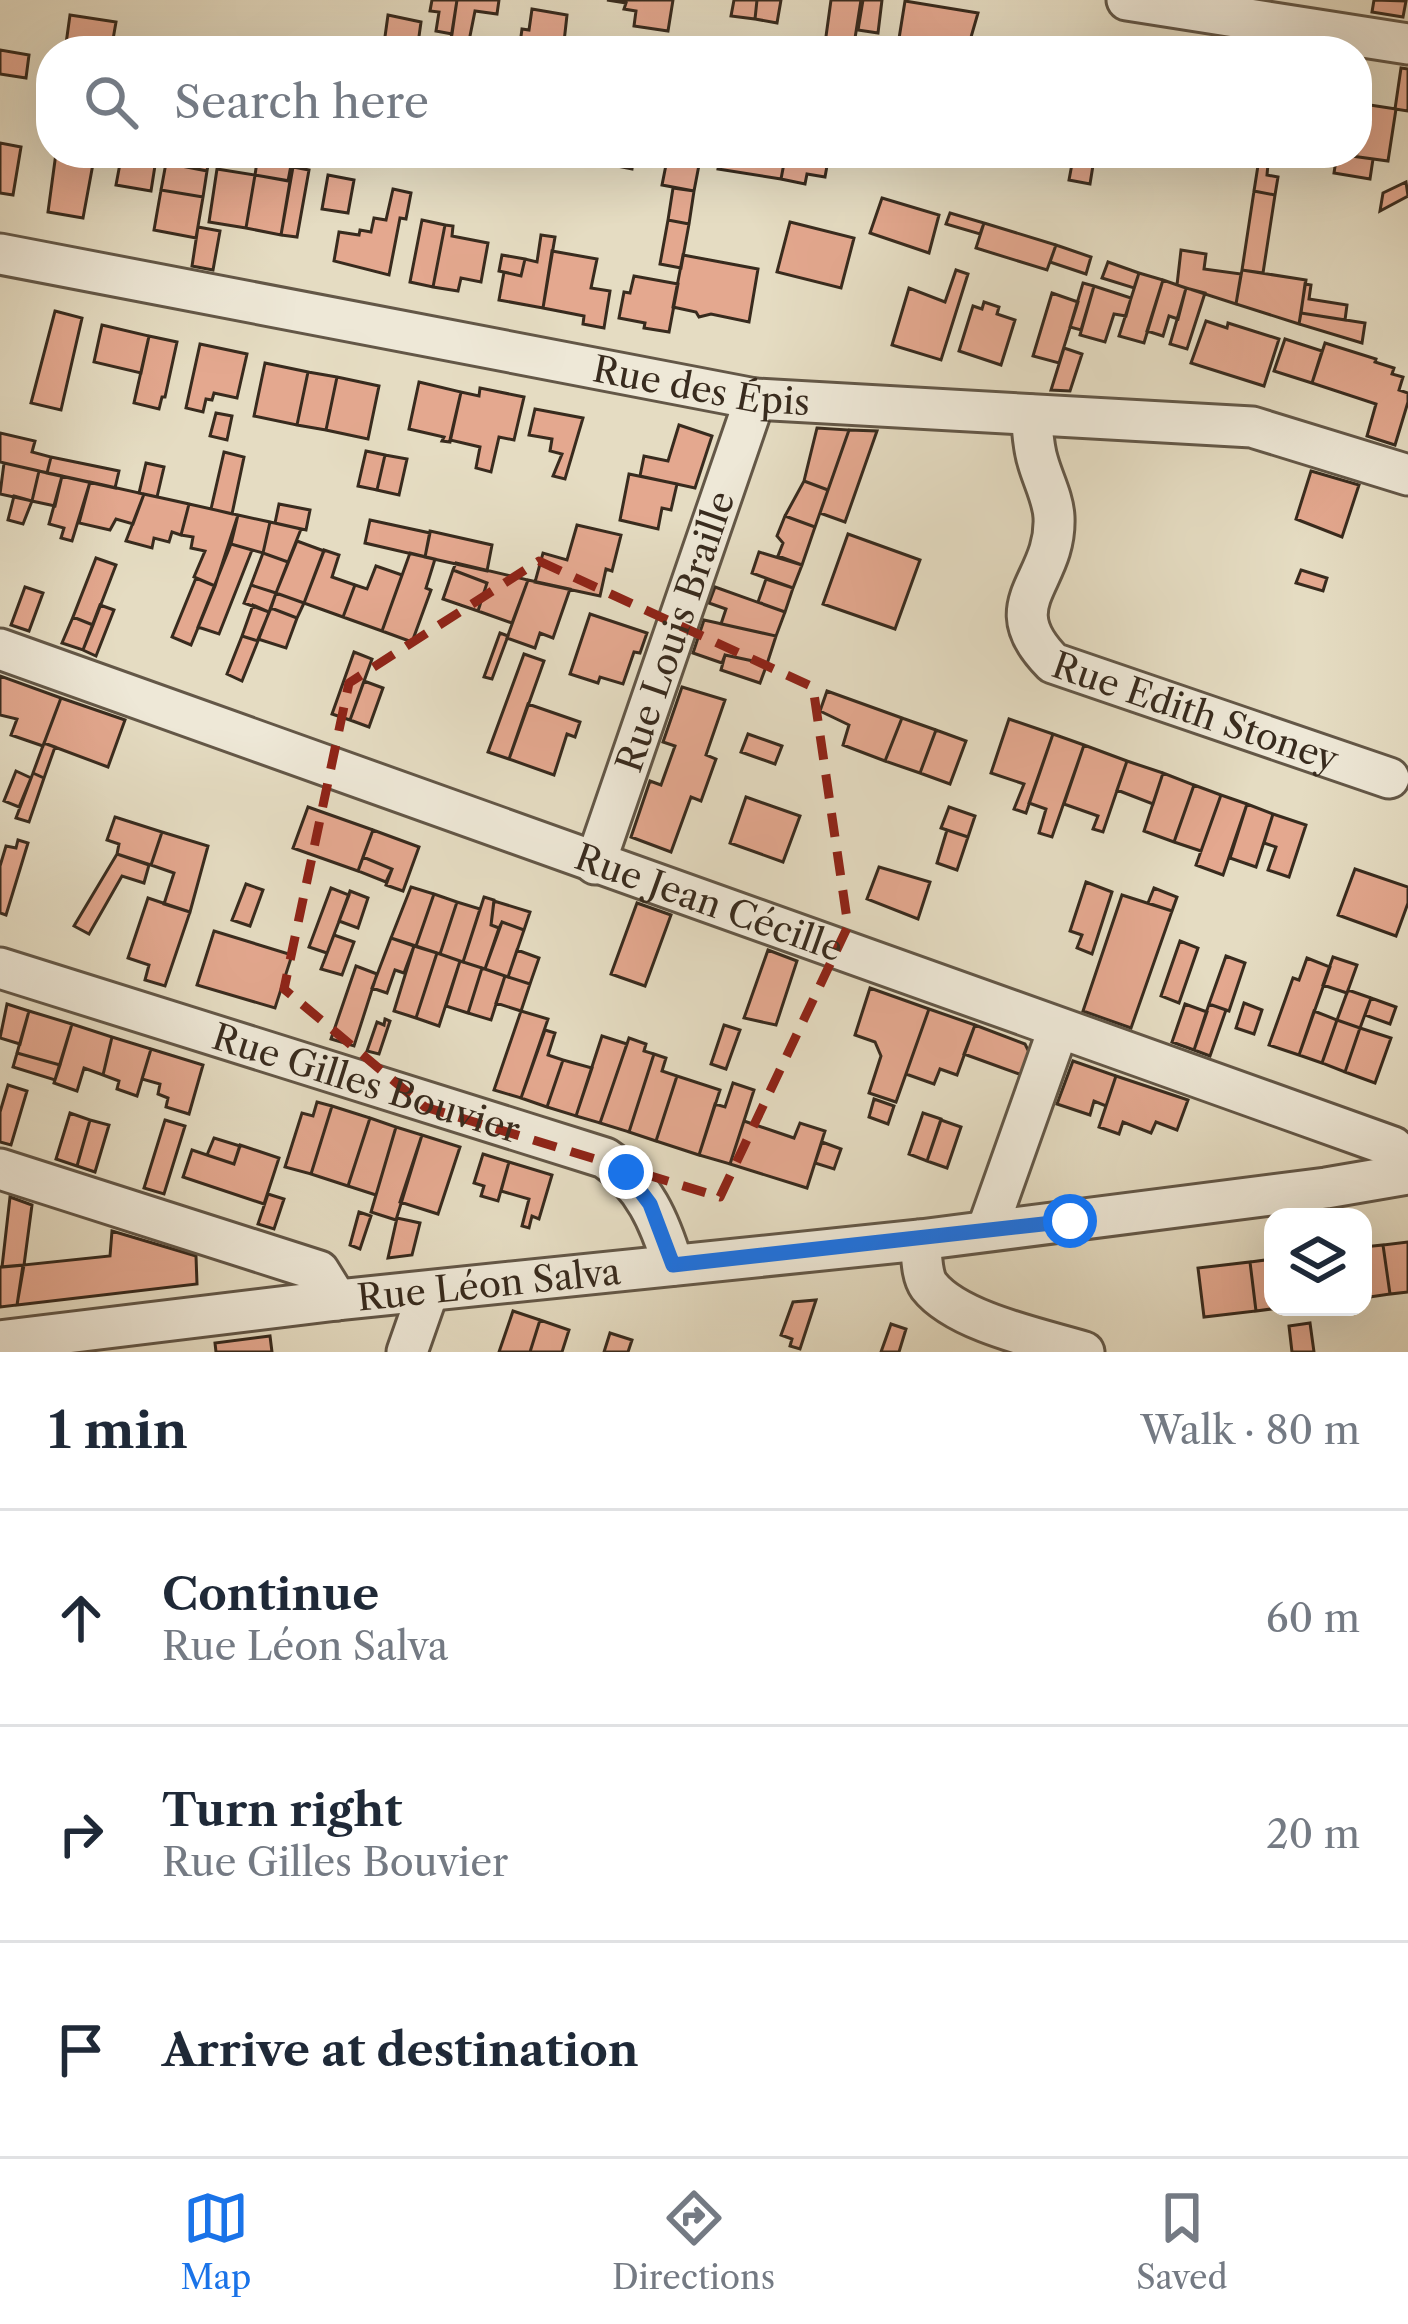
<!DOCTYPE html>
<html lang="en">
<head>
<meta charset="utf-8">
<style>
  :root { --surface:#fff; --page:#f6f6f7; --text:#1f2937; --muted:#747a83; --line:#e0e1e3; --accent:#1a73e8 }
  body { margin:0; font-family:"Libre Caslon Text",serif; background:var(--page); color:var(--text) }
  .controls { position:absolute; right:36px; bottom:36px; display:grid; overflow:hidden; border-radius:24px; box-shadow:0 12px 48px #0002 }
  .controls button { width:108px; height:108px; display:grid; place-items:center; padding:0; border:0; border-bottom:3px solid var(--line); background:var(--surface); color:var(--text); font:60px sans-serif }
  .stop { position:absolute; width:36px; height:36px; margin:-27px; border:9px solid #1a73e8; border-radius:50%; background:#fff }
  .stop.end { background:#1a73e8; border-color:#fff; box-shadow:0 3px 12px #0008 }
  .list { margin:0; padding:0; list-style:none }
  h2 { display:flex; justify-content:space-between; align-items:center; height:156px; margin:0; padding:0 48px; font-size:51px }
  h2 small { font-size:39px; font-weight:400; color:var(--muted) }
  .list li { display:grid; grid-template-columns:78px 1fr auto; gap:36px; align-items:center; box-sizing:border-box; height:216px; padding:0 48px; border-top:3px solid var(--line) }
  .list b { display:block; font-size:45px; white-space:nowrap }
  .list p { margin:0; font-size:39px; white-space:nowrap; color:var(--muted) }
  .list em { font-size:39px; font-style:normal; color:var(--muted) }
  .icon { flex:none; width:66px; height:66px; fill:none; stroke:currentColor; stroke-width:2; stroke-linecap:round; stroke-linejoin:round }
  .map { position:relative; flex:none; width:1408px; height:1352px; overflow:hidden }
  .search { position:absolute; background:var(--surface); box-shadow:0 12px 48px #0002; left:36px; right:36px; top:36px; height:132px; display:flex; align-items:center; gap:30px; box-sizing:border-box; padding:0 42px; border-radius:48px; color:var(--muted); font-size:45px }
  .sheet { height:804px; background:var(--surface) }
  nav { display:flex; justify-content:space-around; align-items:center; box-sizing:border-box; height:168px; border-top:3px solid var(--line); background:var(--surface); font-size:33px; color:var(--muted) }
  nav a { display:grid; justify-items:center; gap:6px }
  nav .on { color:var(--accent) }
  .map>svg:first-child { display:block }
  .building { fill:#e4a88f; stroke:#382b1e; stroke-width:3 }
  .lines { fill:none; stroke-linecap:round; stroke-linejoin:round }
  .minor-casing { stroke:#635747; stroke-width:45 }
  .minor { stroke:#eee8d7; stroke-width:39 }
  .route { stroke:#1a73e8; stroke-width:15 }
  .marked { fill:none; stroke:#8f2418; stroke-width:9; stroke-dasharray:24 15; stroke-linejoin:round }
  .labels { text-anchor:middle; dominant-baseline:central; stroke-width:9; stroke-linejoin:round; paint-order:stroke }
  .street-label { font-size:36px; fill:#382b1e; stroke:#eee8d7 }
</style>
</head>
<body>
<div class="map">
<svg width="1408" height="1352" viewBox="0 0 1408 1352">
  <rect width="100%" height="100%" fill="#e5dcc2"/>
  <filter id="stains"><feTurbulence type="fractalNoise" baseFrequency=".00167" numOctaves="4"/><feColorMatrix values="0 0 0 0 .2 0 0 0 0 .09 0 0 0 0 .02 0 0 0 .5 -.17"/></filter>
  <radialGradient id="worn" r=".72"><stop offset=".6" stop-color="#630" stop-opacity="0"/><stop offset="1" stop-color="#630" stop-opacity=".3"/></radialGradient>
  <path class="building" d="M432,0h25l-5,34 -16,-3 3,-19 -9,-1z
    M457,0h42l-2,14 -22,-3 -6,30 -18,-3z
    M607,0h66l-5,31 -34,-5 2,-15 -12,-2 2,-6z
    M734,0h23l-2,19 -24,-3z
    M757,0h24l-4,23 -22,-4z
    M831,0h30l-8,51h-36h7z
    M863,0h19l-4,33 -20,-3z
    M1374,0l32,1 -3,16 -31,-5z
    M905,1l73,12 -11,38h-70z
    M532,9l35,6 -4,36h-44l3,-22 7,1z
    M70,15l46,7 -5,29h-46z
    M388,15l33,7 -4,29h-34z
    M0,50l29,5 -3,23 -26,-4z
    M1401,68l7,1v42l-13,-2z
    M1357,103l39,6 -8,52 -51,-7 20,-1z
    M0,143l21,4 -8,48 -13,-2z
    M56,153h39l-12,65 -35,-6z
    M122,153h35l-6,38 -35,-6z
    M185,153h25l-3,18 -24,-5z
    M593,153l41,2 -2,14 -40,-8z
    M721,153h65l-5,26 -63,-10z
    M786,153l43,2 -4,22 -18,-3 -2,10 -24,-5z
    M1074,153h21l-5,31 -21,-4z
    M1260,153h22l-2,13 -12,-2 -1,11 11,2 -3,18 -21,-4z
    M1337,154l36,5 -3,20 -36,-6z
    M258,155l34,5 -4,21 -33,-6z
    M667,160l32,5 -5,26 -32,-6z
    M166,163l41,8 -4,26 -42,-7z
    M293,167l16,3 -12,67 -16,-2z
    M217,169l38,6 -9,53 -37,-6z
    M255,175l35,6 -9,54 -35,-7z
    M328,175l26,5 -6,33 -26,-4z
    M1406,182l2,14 -28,15 3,-18z
    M673,188l21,3 -5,33 -21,-4z
    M393,189l18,4 -5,26 -6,-1 -11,57 -55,-14 5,-29 20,3 1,-5 11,2 3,-14 12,2z
    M161,190l42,7 -7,41 -42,-8z
    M1254,191l21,4 -12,78 -21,-3z
    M882,198l57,17 -10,38 -59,-20z
    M950,213l34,10 -4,11 -34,-10z
    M422,220l23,5 -12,62 -23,-5z
    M668,220l21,4 -8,44 -21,-4z
    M790,222l64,16 -13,50 -64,-16z
    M984,223l72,22 -9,25 -71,-22z
    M445,225l8,1 -1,10 36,7 -7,39 -20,-4 -3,13 -25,-4z
    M198,227l22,4 -7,39 -21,-4z
    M541,235l14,2 -12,71 -44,-8 5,-28 17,4 4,-17 12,3z
    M1056,245l35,12 -5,17 -36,-12z
    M1181,250l25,4 -2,15 37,5 -5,30 -59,-19z
    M552,251l45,8 -6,29 19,3 -6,37 -21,-4 1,-8 -41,-8z
    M502,255l23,4 -4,17 -22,-5z
    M683,255l75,14 -9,53 -38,-8 -12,3 -3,-5 -23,-5z
    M1108,262l31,11 -5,15 -32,-10z
    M956,270l12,4 -27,86 -49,-15 17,-57 36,14z
    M1242,270l64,10 -7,44 -63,-20z
    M1139,273l24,7 -19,63 -25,-7z
    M634,276l44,8 -9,48 -25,-4 1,-5 -26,-5 5,-26 6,1z
    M1163,280l23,8 -8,31 -9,-3 -6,20 -16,-5z
    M1083,283l11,3 -13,44 -11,-3z
    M1305,284l6,1 -2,14 38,6 -2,15 -44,-7z
    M1094,286l37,12 -5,18 -12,-2 -9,28 -25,-7z
    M1186,288l19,5 -18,56 -17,-5z
    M1052,293l26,9 -19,61 -26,-7z
    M984,302l15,5 -2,7 18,6 -14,45 -42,-14 14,-45 9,3z
    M55,311l27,7 -21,92 -30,-7z
    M1301,313l64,10 -3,20 -63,-19z
    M1206,321l21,7 1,-5 51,16 -15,47 -73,-23z
    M102,325l47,11 -8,37 -47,-11z
    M149,336l28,6 -12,55h-3l-3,12 -25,-6z
    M1285,339l37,12 -10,32 -38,-12z
    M1325,343l51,16 -1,3 19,6 -2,6 11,3 -4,13 9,3v9l-13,43 -28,-9 9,-32 -64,-21z
    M200,344l47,10 -10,44 -23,-5 -2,7 -6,-1 -3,13 -17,-4z
    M1064,348l18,6 -12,37 -19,-1z
    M265,363l43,9 -11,53 -43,-9z
    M308,372l29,5 -11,53 -29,-5z
    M337,377l42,9 -11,53 -42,-9z
    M419,382l42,10 -11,50 -8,-1 2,-4 -35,-8z
    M480,388l44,9 -10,43 -15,-3 -8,35 -15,-4 4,-21 -30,-7 11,-48 18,4z
    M535,409l48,9 -18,61 -12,-3 9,-22 -12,-3 2,-12 -23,-4z
    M216,413l16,3 -5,24 -17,-4z
    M679,425l33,11 -17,52 -55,-12 4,-20 24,5z
    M817,428l32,2 -21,60 -24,-9z
    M849,430l28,1 -32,91 -25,-9z
    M0,433l35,8 -3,11 19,5 -4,16 -47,-11z
    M366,451l19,4 -8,35 -19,-4z
    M224,452l20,5 -12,57 -21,-5z
    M385,455l22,4 -8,36 -22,-5z
    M51,457l68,14 -4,17 -68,-15z
    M4,463l35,8 -7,30 -32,-7z
    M146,463l18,4 -7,30 -18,-4z
    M39,471l23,5 -7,30 -23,-5z
    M1311,471l48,14 -17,52 -46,-18z
    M629,474l48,10 -6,26 -9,-2 -4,21 -38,-9z
    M62,476l28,6 -18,59 -11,-3 3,-10 -15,-4z
    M804,481l24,9 -13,37 -30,-11z
    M90,482l54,12 -11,30 -17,-5 -6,11 -31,-7z
    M144,494l45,10 -8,31 -9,-3 -3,10 -15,-4 -2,10 -26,-7z
    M14,496l18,5 -9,23 -15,-4z
    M189,504l49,11 -23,71 -21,-9 11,-26 -14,-3 2,-11 -12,-2z
    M279,504l31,6 -4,20 -31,-7z
    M238,515l32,7 -7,31 -32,-9z
    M785,516l30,11 -13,38 -24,-9 5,-13 -6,-7z
    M370,520l60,13 -5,24 -60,-14z
    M270,522l31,7 -13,33 -25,-9z
    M577,525l44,10 -9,36 -6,-2 -6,27 -65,-14 8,-29 24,7z
    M430,531l62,14 -5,26 -62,-14z
    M848,534l72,26 -25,69 -72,-25z
    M297,541l27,10 -20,52 -28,-10z
    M231,544l21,6 -33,84 -21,-7z
    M324,550l15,5 -7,22 23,8 -12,32 -39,-14z
    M759,552l43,13 -9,23 -41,-15z
    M263,553l25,9 -12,31 -25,-8z
    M410,553l25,6 -9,29 5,2 -19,52 -30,-11z
    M96,558l20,7 -23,60 -20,-8z
    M456,563l72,17 -16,43 -34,-12 9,-28 -34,-13z
    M376,566l26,9 -20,56 -39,-14 12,-32 12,4z
    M453,570l34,13 -9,28 -35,-12z
    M1301,570l26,8 -4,13 -27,-8z
    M196,578l19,8 -24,59 -19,-8z
    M766,579l27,9 -8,24 -27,-10z
    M528,580l42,9 -17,49 -13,-5 -5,15 -28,-10z
    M251,585l25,8 -7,19 -25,-9z
    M25,587l18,6 -14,38 -18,-6z
    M715,587l70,25 -9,24 -55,-12 5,-15 -17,-6z
    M276,593l28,10 -7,15 -26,-10z
    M100,605l14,5 -18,46 -13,-6z
    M253,605l16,7 -11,29 -16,-5z
    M271,608l26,10 -11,30 -28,-9z
    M590,614l57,19 -7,20 -6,-1 -11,32 -23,-7 -2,6 -28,-9z
    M73,617l20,8 -10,25 -21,-7z
    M704,620l72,16 -9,28 -42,-9 -3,8 -29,-10z
    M500,633l8,3 -16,43 -8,-2z
    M242,636l16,5 -16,40 -15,-7z
    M354,652l18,7 -22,61 -18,-6z
    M524,654l20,7 -35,98 -21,-7z
    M725,655l42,9 -7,19 -39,-13z
    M0,676l61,22 -18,48 -32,-11 6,-16 -17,-4z
    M364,681l19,7 -14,39 -19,-7z
    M682,687l43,13 -19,55 10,4 -15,42 -10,-4 -20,55 -40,-15 19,-56 11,4 14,-39 -12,-4z
    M827,691l75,27 -17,43 -42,-16 6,-20 -29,-14z
    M61,698l64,22 -17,47 -64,-24z
    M528,704l52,18 -5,15 -8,-3 -13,41 -45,-16z
    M902,718l34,12 -16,43 -35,-12z
    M1009,719l44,15 -27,79 -12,-4 10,-25 -33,-11z
    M936,730l30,11 -16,43 -30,-11z
    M748,734l34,12 -7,18 -34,-12z
    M1053,734l31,11 -32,92 -13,-4 7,-24 -17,-6z
    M44,743l11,4 -11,31 -11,-5z
    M1084,745l43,16 -24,71 -10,-3 5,-13 -34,-12z
    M1127,761l36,12 -10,31 -36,-14z
    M16,771l15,7 -12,29 -15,-6z
    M33,773l11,5 -15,44 -13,-4z
    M1163,773l31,12 -20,57 -30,-11z
    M1194,785l27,10 -20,56 -27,-9z
    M1221,795l26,9 -24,71 -27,-10z
    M746,797l54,19 -17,46 -53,-19z
    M1247,804l26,10 -17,53 -26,-9z
    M308,807l65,23 -15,41 -65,-23z
    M949,807l26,9 -7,21 -27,-9z
    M1273,814l33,11 -17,52 -21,-7 8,-23 -12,-4z
    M115,817l47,15 -11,33 -34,-11 2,-10 -12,-4z
    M373,830l46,17 -16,44 -17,-6 6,-16 -29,-12z
    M947,830l21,7 -11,33 -20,-7z
    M162,832l46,14 -18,66 -26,-8 10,-31 -23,-8z
    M18,840l10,3 -22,72 -6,-2v-47l6,-20 10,2z
    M117,854l32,11 -5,18 -22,-7 -33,58 -15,-8z
    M363,857l29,12 -6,13 -28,-11z
    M879,867l51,15 -12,37 -51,-20z
    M1355,869l53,18v16l-12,33 -58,-21z
    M1086,882l26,10 -20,62 -15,-6 5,-13 -12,-4z
    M246,884l17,6 -13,36 -18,-6z
    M411,887l23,7 -18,52 -25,-8z
    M331,888l18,7 -22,58 -18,-6z
    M1154,888l23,9 -5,14 -24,-8z
    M350,891l18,7 -10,30 -19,-7z
    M434,894l23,8 -17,52 -24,-8z
    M1122,895l50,16 -41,117 -48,-17z
    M484,897l10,3 -3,25 8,3 -14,41 -22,-7z
    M148,898l42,14 -25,74 -20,-6 4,-15 -21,-7z
    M494,901l36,11 -6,18 -22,-8 -3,6 -8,-3z
    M457,902l23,7 -17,53 -23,-8z
    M637,903l34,12 -26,71 -34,-12z
    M502,922l22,8 -16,47 -23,-8z
    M214,931l78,24 -17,53 -78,-23z
    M334,935l20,7 -12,33 -21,-6z
    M391,938l23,8 -10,27 -9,-3 -8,23 -15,-5z
    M1180,941l18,7 -19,55 -18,-7z
    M414,946l23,7 -21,65 -22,-7z
    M517,950l22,8 -9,26 -22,-7z
    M768,950l29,11 -21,64 -32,-7z
    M437,953l23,8 -21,65 -23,-8z
    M1226,956l19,7 -16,48 -20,-7z
    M1333,957l24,8 -10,28 -24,-8z
    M1307,958l23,9 -31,88 -30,-10 24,-67 6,2z
    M460,961l22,7 -14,45 -22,-7z
    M356,966l21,8 -23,72 -23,-7z
    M482,968l23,8 -14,44 -23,-7z
    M505,976l25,8 -9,27 -25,-8z
    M870,988l59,21 -33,93 -27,-9 12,-37 -6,-14 -20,-7z
    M1348,990l23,8 -11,30 -23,-8z
    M1371,998l25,9 -6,17 -25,-9z
    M1244,1003l18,7 -8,24 -18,-6z
    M7,1004l22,7 -9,33 -20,-6z
    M1185,1004l22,8 -13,38 -22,-8z
    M1209,1004l17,6 -16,46 -16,-6z
    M929,1009l46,16 -18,50 -17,-6 -6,15 -28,-10z
    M29,1011l43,13 -12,41 -43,-12z
    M521,1011l27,8 -27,79 -27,-8z
    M1314,1011l23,9 -15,43 -23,-8z
    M385,1019l5,2 -11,33 -12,-3 10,-29 7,3z
    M1337,1020l23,8 -15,44 -23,-9z
    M72,1024l40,13 -9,38 -19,-7 -7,23 -23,-8z
    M724,1025l16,5 -14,39 -15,-5z
    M975,1025l50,19 5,10 -8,21 -58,-21z
    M1360,1028l31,10 -16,45 -30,-11z
    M545,1030l10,3 -7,22 15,5 -16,47 -26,-9z
    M602,1036l25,8 -27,79 -24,-7z
    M112,1037l39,12 -14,47 -20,-7 2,-8 -16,-6z
    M629,1038l17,6 -2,7 10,3 -25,78 -29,-9z
    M151,1049l52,16 -14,49 -23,-7 2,-9 -10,-4 2,-10 -18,-5z
    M17,1053l43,12 -5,15 -42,-13z
    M654,1054l12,4 -4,13 15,5 -21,65 -27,-9z
    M563,1060l29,8 -16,48 -29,-9z
    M1073,1061l43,15 -10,30 -12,-5 -4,14 -33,-11z
    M677,1076l43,14 -21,65 -43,-14z
    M1116,1076l72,24 -11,30 -21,-8 -5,11 -28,-11 -4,12 -20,-7z
    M733,1083l21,7 -24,74 -31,-9 16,-51 10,3z
    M8,1085l19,6 -16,54 -11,-3v-30z
    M874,1099l20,7 -6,18 -19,-7z
    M317,1102l15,4 -21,68 -26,-7 17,-54 11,3z
    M332,1106l38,12 -22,68 -37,-12z
    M70,1113l20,7 -13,46 -21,-7z
    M923,1113l18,6 -14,42 -18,-7z
    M370,1118l26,9 -20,68 -28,-9z
    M90,1120l19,5 -14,47 -18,-6z
    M165,1120l20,6 -21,68 -20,-6z
    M941,1120l20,7 -14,41 -20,-7z
    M744,1121l50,17 6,-15 25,8 -18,57 -77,-24z
    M396,1127l26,8 -26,85 -25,-8z
    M422,1135l38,12 -22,67 -38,-12z
    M214,1138l26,8 -6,18 -27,-9z
    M822,1142l19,7 -7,20 -19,-6z
    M240,1145l39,13 -15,46 -81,-27 9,-27 42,14z
    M483,1154l26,8 -11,39 -17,-5 3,-10 -10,-3z
    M509,1162l43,13 -13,44 -7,-3 -3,12 -7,-2 7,-27 -28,-8z
    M268,1194l16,5 -10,30 -16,-5z
    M10,1197l22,8 -8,60 -22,2z
    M359,1212l12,4 -11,33 -10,-4z
    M397,1218l23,5 -8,32 -24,3z
    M112,1231l84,25 1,28 -180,21 6,-40 87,-9z
    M1408,1242v50l-18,2 -7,-49z
    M1383,1245l7,49 -27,4v-51z
    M1273,1259v48h13l-30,4 -6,-49z
    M1250,1262l6,49 -52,6 -6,-49z
    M24,1265l-7,40 -17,2v-40z
    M816,1300l-16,49 -10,-3 2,-7 -11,-4 12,-33z
    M513,1311l27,9 -10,32h-31z
    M540,1320l29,10 -7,22h-32z
    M1310,1323l4,29h-22l-3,-26z
    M891,1324l15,5 -7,23h-18z
    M610,1333l22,7 -4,12h-24z
    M270,1336l2,16h-56l-1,-9z"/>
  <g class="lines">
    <g class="minor-casing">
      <g id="minor">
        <path d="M1127,0l281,44"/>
        <path id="s1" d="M0,254l755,145 497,28 156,48"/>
        <path id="s2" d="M1031,415c2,16 2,32 7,47 5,18 15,36 16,55 3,66 -61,86 -1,146l336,115"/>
        <path id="s3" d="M0,649l1382,494 11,4 2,28"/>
        <path id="s4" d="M595,864l160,-465"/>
        <path id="s5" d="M0,968l605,190c39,26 55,64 68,107"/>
        <path d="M0,1169l319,102 18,29"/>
        <path d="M987,1230l71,-200"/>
        <path d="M920,1240c2,14 1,35 9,46 28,36 112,53 155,66"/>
        <path id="s6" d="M0,1341l337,-41 583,-60 406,-52 82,-14"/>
        <path d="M407,1352l21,-60"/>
      </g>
    </g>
    <use href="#minor" class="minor"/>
  </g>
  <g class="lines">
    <path class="route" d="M626,1172l24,32 23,61 397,-44"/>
  </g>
  <path class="marked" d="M539,561l274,126 35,239 -128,271 -295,-90 -141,-118 65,-306z"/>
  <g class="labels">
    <g class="street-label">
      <text stroke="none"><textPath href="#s1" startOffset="714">Rue des Épis</textPath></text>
      <text stroke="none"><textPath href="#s4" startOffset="246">Rue Louis Braille</textPath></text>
      <text stroke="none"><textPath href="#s2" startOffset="414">Rue Edith Stoney</textPath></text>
      <text stroke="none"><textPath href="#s3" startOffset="753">Rue Jean Cécille</textPath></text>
      <text stroke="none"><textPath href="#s5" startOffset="384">Rue Gilles Bouvier</textPath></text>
      <text stroke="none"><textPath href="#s6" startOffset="492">Rue Léon Salva</textPath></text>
    </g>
  </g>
  <rect width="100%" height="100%" filter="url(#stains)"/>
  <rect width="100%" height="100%" fill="url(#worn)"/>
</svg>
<div class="controls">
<button><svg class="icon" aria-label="layers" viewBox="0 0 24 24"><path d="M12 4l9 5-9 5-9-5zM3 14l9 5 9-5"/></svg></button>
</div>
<div class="stop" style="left:1070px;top:1221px"></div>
<div class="stop end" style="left:626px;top:1172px"></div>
<div class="search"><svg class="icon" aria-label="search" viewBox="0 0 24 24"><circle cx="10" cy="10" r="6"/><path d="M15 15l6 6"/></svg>Search here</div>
</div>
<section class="sheet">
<h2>1 min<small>Walk · 80 m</small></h2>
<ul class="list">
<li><svg class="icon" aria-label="ahead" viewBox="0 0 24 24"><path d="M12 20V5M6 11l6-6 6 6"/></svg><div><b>Continue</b><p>Rue Léon Salva</p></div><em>60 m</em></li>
<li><svg class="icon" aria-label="right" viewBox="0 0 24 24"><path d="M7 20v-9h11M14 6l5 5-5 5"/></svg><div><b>Turn right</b><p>Rue Gilles Bouvier</p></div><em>20 m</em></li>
<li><svg class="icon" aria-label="arrive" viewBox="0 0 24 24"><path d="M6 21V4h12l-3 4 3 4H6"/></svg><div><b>Arrive at destination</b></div></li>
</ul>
</section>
<nav>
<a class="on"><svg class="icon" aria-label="map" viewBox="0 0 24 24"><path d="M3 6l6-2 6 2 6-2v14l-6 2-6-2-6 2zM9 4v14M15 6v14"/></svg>Map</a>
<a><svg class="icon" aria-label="directions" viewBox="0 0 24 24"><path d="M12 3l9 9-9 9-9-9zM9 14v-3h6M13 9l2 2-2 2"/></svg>Directions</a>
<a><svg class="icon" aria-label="saved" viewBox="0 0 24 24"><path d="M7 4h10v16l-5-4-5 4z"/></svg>Saved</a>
</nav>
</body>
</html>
